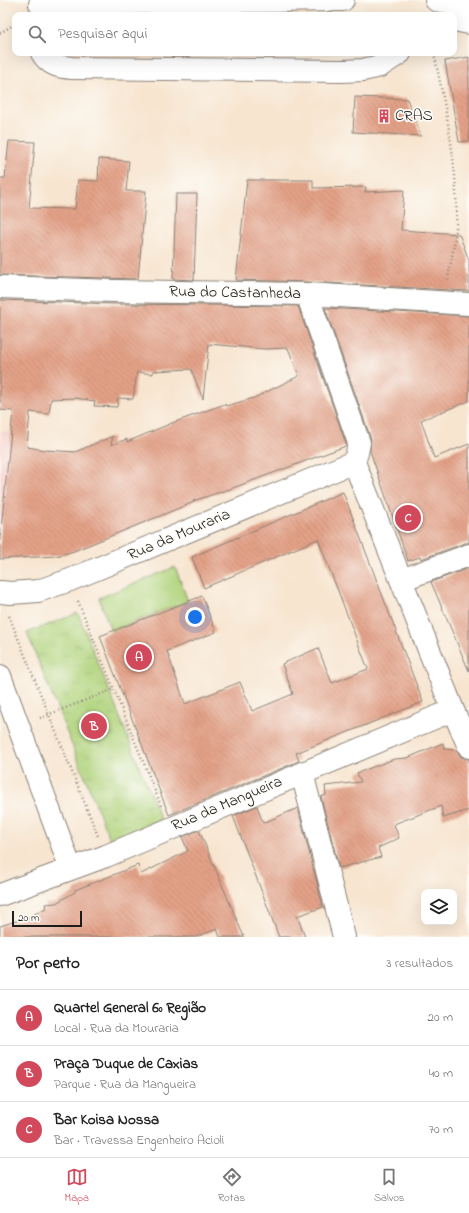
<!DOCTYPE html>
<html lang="pt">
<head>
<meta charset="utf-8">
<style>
  :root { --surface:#fff; --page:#f2f2f2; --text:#222; --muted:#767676; --line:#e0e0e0; --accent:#d1495b }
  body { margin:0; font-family:"Indie Flower",sans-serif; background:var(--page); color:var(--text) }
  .controls { position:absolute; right:12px; bottom:12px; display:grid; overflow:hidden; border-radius:8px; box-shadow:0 4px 16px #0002 }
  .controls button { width:36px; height:36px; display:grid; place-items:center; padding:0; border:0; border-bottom:1px solid var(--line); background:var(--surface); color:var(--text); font:20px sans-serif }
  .scale { position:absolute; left:12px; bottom:10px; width:70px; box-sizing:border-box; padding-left:4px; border:2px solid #1c1c1c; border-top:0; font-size:11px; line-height:14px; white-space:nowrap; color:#1c1c1c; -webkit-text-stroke:3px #fdfcf7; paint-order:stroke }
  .you { position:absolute; left:195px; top:617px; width:14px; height:14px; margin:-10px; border:3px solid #fff; border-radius:50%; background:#1a73e8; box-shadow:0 0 0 6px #1a73e833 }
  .badge { display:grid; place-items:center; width:26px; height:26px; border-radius:50%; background:var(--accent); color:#fff; font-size:13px; font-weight:700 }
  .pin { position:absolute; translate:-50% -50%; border:2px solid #fff; box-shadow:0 1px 4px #0006 }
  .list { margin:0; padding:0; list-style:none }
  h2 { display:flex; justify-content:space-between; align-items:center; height:52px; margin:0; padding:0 16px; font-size:17px }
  h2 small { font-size:13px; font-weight:400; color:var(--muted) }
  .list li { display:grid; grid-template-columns:26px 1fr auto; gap:12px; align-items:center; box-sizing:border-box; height:56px; padding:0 16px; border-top:1px solid var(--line) }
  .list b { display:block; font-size:15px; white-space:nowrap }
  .list p { margin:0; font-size:13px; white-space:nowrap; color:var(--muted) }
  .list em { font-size:13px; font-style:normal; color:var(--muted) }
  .icon { flex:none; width:22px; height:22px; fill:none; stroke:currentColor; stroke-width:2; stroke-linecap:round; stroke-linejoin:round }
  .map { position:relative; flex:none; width:469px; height:937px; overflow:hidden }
  .search { position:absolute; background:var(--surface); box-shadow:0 4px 16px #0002; left:12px; right:12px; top:12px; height:44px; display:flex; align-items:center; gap:10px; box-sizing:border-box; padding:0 14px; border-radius:8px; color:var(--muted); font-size:15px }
  .sheet { height:220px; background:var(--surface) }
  nav { display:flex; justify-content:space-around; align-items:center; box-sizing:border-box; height:56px; border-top:1px solid var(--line); background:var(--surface); font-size:11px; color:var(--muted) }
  nav a { display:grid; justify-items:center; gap:2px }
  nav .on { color:var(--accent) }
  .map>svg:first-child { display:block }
  .built { fill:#f7d0cb }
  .grass { fill:url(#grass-tufts); stroke:#66784c }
  .pitch { fill:#b0d37c; stroke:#66784c }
  .building { fill:url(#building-back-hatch); fill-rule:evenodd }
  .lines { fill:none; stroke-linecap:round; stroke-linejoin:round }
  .minor-casing { stroke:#8a8076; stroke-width:24 }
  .path { stroke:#8a8076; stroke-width:2.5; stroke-dasharray:1 3; stroke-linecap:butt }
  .minor { stroke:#fff; stroke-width:22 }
  .labels { text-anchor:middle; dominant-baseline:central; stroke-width:3.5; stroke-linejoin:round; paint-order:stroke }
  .poi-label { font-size:16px; fill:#1c1c1c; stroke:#fdfcf7; text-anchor:start }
  .street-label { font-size:16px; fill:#1c1c1c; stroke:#fdfcf7 }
</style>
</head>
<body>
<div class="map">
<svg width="469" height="937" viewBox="0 0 469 937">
  <defs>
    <pattern id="grass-tufts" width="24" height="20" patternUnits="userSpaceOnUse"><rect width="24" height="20" fill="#b0d37c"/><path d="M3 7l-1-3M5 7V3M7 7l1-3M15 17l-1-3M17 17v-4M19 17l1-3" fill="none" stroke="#97b56b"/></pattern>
    <pattern id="building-back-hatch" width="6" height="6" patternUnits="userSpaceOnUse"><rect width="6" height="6" fill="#e3a187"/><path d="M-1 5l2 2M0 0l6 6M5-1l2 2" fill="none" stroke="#c28a74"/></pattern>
  </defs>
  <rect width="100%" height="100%" fill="#fdfcf7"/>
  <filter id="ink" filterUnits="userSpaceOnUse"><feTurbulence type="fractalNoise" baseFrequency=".025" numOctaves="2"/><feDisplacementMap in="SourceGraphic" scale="8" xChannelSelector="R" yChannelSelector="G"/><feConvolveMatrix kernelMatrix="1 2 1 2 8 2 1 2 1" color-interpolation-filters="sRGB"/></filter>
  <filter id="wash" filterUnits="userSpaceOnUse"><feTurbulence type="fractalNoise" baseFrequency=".012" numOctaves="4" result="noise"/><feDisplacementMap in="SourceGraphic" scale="16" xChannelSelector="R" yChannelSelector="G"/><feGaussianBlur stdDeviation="0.9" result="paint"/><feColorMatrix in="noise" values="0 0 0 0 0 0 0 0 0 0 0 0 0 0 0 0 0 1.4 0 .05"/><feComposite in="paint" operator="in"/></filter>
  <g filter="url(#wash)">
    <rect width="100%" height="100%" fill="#f7e5d0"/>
    <path class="built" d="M0,431l10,1 -10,107z"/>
    <path class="grass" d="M78,613l83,207 -51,20 -83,-207z"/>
    <path class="pitch" d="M175,567l13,34 -77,30 -12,-33z"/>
    <g id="blocks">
      <path class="building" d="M469,57v84l-10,1 -14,-81z
        M355,97l52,2 14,37 -68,-4z
        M9,141l26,1 -6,66 46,1 3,-29 20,1 1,-22 30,2 -3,30h20l-8,88 -138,-4v-97h5z
        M247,180h66v8l53,-1 -1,5 39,-2 -3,40 58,4 10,26v31l-161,-9 -72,-2z
        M176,194h21l-3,86 -21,-1z
        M0,300l114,4 184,2 48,138v2l-116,43 -37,12 1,1 -120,49 -17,5 -57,3v-20l13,-128 -13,-1zM209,344l55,5 24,-1 11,28 -45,22 -28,8 -1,-2 -53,19 -45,19v-3l-16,6 2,-9 -38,16 -30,-2 -18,-3 3,-35 19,2 2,-15 24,-1 20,3 -1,5 23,1 1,-9 15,1 4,-27 16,2v-3l38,-2 12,30z
        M325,308l144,8v85l-48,19 13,38 35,-14v99h-4l-44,16 -1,-2 -12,4 -38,-110 1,-12z
        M343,492l80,210 -127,51 3,8 -130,54 -69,-179 102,-40 14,36 -49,19 18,53 55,-22 12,29 41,-17 -11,-30 36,-16 14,35 36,-14 -50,-130 -114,49 -12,-31z
        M469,568v103l-38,-89z
        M443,743l1,6 13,1 4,7 8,2v51l-26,8 -2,-12 -47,18 5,14 -21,10 3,9 -42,11 -18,-71 5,-2 -1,-9 36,-4 -4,-9 37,-14 13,-1z
        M257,806l6,17 35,-15 25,99 -26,9 8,21h-26l-46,-121z
        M199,830l45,107h-24l-3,-8 -21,8h-196v-11l29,-9 17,-9 -1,-4 11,-1 19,-11v-2l63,-25 3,9 47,-23 -6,-14z"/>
    </g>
  </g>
  <g filter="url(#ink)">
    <use href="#blocks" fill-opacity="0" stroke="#8a8076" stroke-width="1"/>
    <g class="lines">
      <g class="minor-casing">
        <path id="minor" d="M436,0l33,5
          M40,4l303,-4
          M454,20l15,3
          M42,53c7,12 17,14 30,15l271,3 20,-1 17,-4 20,-13
          M0,287l114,4 193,3 162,10
          M307,294l52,149 -2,10 -3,9 99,248 16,37
          M401,580l68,-25
          M0,592l11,1 27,-2 32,-11 284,-118
          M0,676l71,193
          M302,773l42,164
          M0,895l106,-39 347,-146"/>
      </g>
      <path class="path" d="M0,33l15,-9
        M434,53c12,58 25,116 22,175 -1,17 -6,35 -8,52
        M78,601l84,207
        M9,616l89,220
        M40,718l74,-29"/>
      <use href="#minor" class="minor"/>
    </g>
  </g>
  <defs>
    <g id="building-bare" transform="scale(1.08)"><path d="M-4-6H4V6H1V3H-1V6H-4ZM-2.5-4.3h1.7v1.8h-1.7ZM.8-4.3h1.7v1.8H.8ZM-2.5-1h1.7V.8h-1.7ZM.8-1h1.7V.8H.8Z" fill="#d1495b" stroke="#fdfcf7" stroke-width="2.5" paint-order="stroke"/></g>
  </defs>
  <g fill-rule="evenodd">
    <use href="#building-bare" x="384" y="116"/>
  </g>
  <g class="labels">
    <g class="poi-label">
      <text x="395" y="116">CRAS</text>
    </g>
    <g class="street-label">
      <text transform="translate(235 293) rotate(1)">Rua do Castanheda</text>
      <text transform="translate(179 535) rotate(-23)">Rua da Mouraria</text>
      <text transform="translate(227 804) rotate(-23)">Rua da Mangueira</text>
    </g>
  </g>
</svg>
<div class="controls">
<button><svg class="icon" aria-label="layers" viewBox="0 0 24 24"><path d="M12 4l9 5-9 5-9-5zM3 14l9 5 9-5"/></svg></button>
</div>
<div class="scale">20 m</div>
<div class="you"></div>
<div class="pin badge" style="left:139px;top:657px">A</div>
<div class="pin badge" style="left:94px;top:726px">B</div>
<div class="pin badge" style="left:408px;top:518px">C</div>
<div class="search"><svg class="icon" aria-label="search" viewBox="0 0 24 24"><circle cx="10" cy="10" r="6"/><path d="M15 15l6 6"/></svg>Pesquisar aqui</div>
</div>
<section class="sheet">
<h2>Por perto<small>3 resultados</small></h2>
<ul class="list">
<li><span class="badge">A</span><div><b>Quartel General 6º Região</b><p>Local · Rua da Mouraria</p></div><em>20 m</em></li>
<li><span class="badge">B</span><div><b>Praça Duque de Caxias</b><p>Parque · Rua da Mangueira</p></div><em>40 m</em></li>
<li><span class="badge">C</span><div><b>Bar Koisa Nossa</b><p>Bar · Travessa Engenheiro Acioli</p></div><em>70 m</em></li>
</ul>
</section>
<nav>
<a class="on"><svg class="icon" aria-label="map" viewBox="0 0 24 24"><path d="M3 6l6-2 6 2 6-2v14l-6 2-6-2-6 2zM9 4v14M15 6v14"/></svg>Mapa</a>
<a><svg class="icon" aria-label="directions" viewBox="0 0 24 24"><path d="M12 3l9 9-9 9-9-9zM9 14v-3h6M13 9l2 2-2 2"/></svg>Rotas</a>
<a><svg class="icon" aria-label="saved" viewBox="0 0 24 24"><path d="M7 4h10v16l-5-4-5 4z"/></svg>Salvos</a>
</nav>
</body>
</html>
